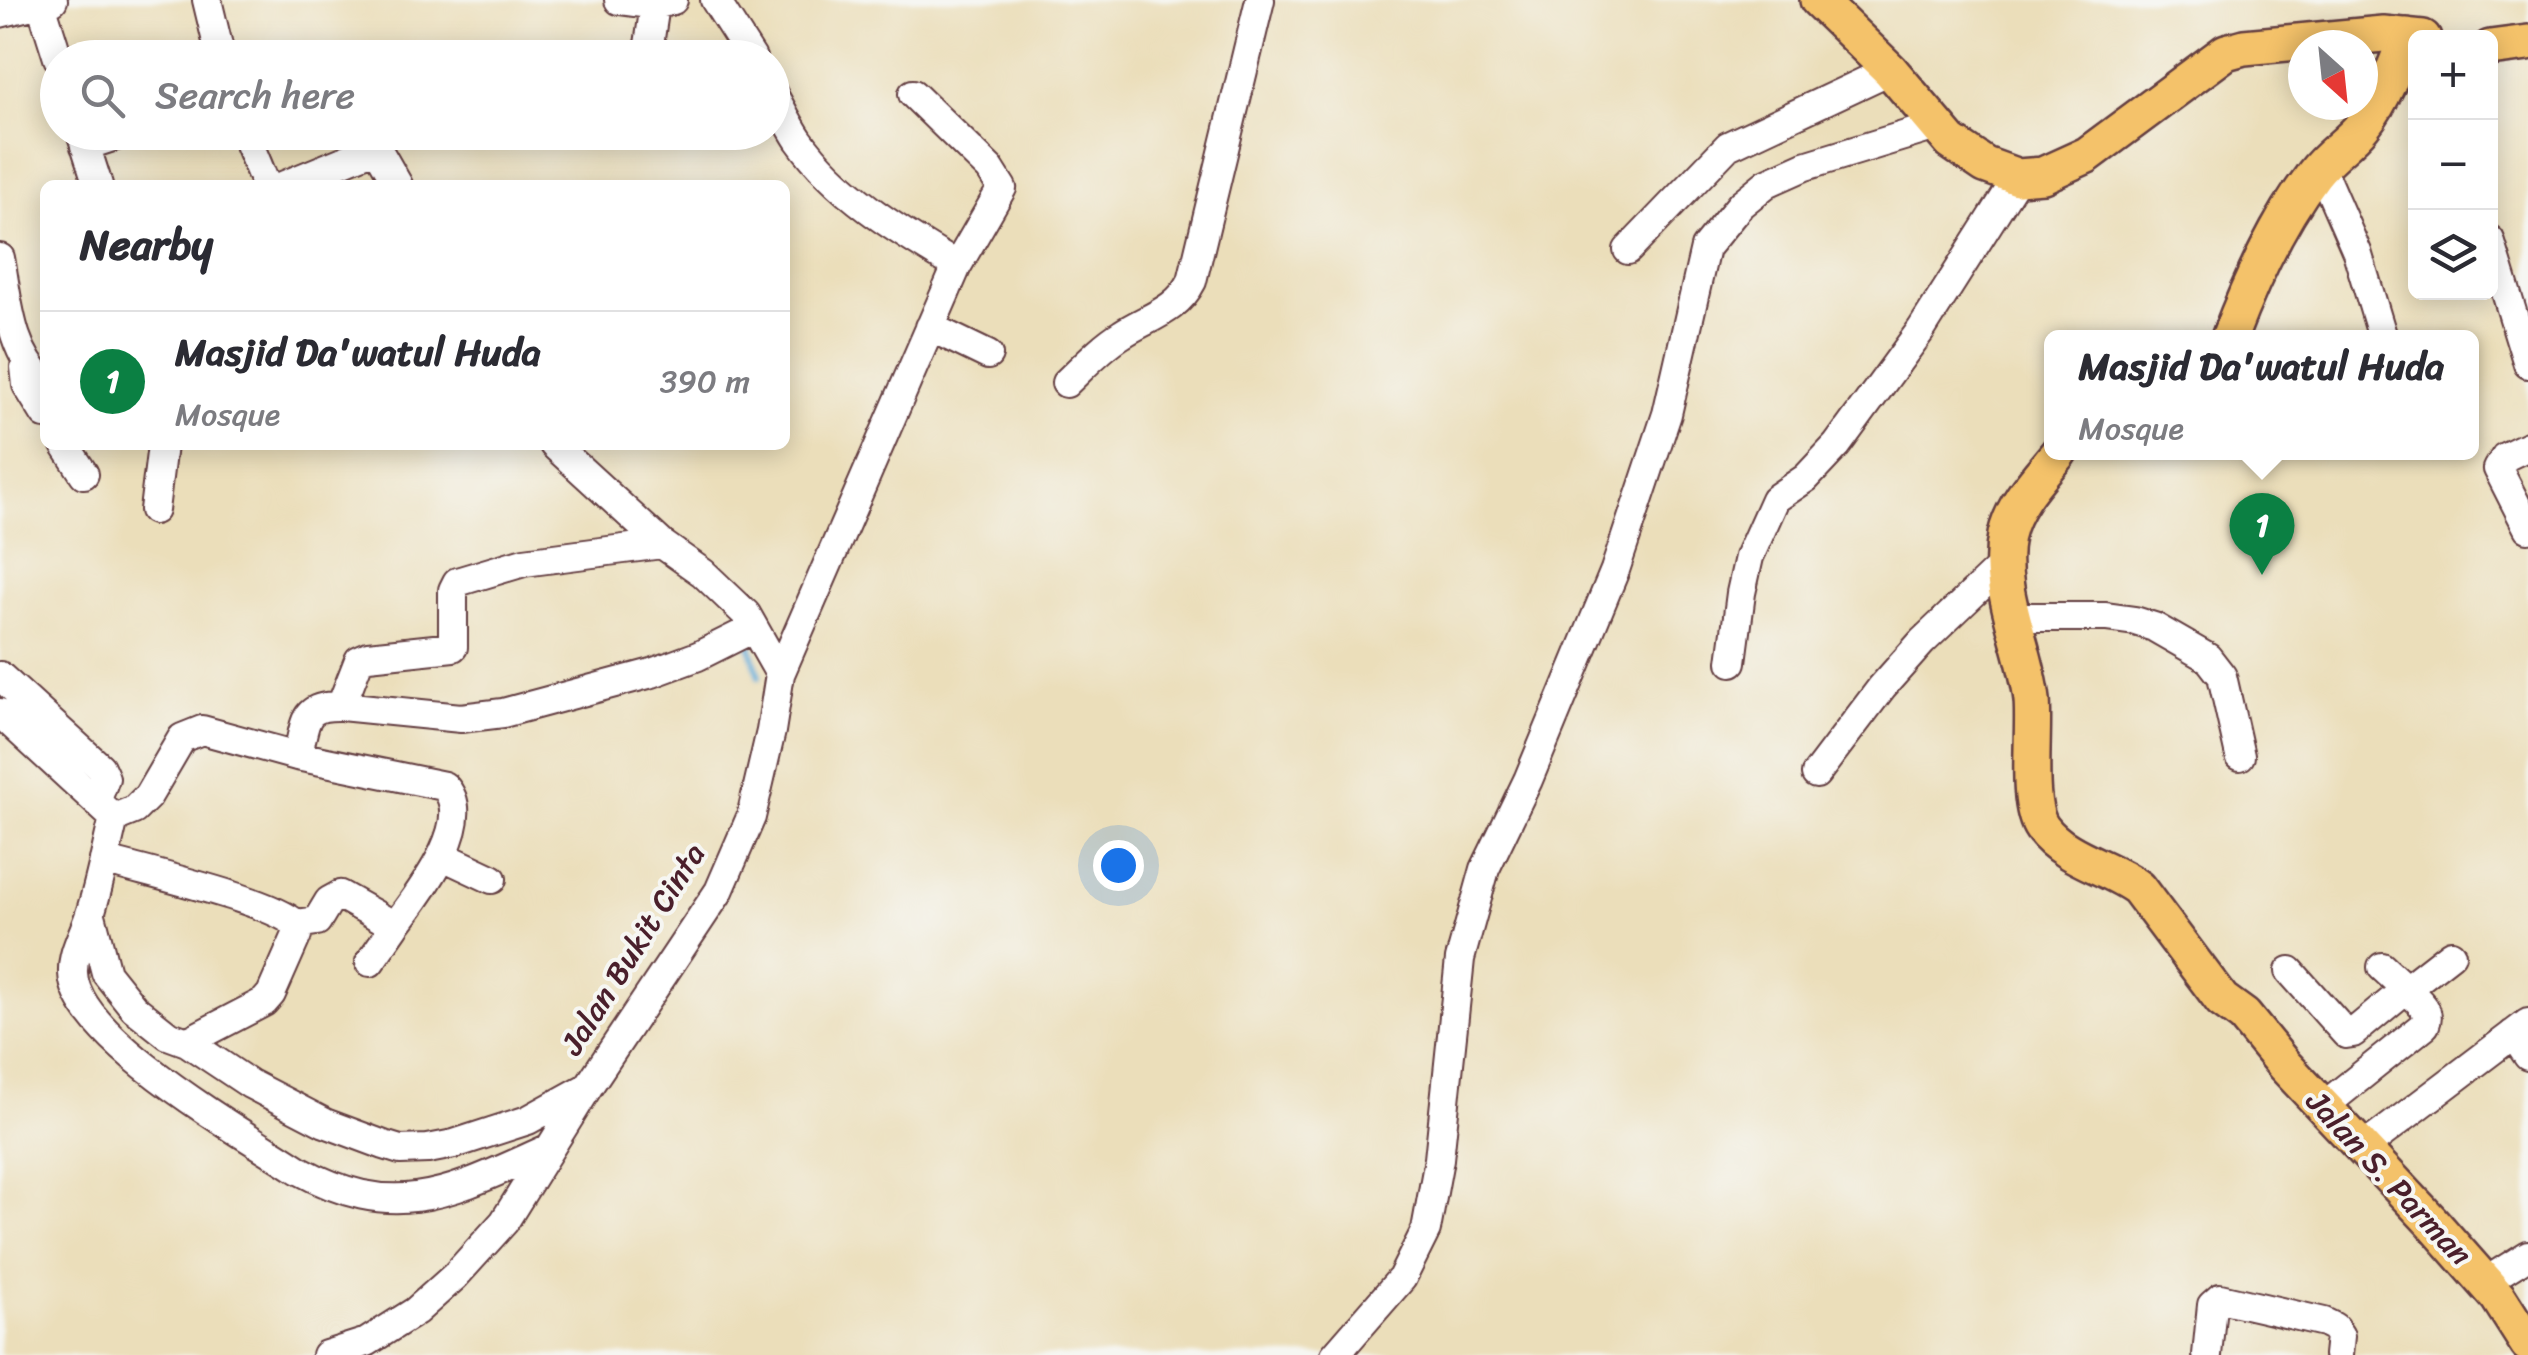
<!DOCTYPE html>
<html lang="en">
<head>
<meta charset="utf-8">
<style>
  :root { --surface:#fff; --page:#f7f7f7; --text:#2b2b33; --muted:#7c7c81; --line:#e1e1e2; --accent:#0b8043 }
  body { margin:0; font-family:Sriracha,sans-serif; background:var(--page); color:var(--text) }
  .controls { position:absolute; right:30px; top:30px; display:grid; overflow:hidden; border-radius:15px; box-shadow:0 5px 25px #0003 }
  .controls button { width:90px; height:90px; display:grid; place-items:center; padding:0; border:0; border-bottom:2px solid var(--line); background:var(--surface); color:var(--text); font:50px sans-serif }
  .compass { position:absolute; left:2288px; top:30px; width:90px; height:90px; border-radius:50%; background:var(--surface); box-shadow:0 5px 25px #0003; rotate:153deg }
  .you { position:absolute; left:1118px; top:865px; width:35px; height:35px; margin:-25px; border:8px solid #fff; border-radius:50%; background:#1a73e8; box-shadow:0 0 0 15px #1a73e833 }
  .badge { display:grid; place-items:center; width:65px; height:65px; border-radius:50%; background:var(--accent); color:#fff; font-size:32px; font-weight:700 }
  .pin { position:absolute; translate:-50% -82px; filter:drop-shadow(0 2px 5px #0008) }
  .pin::after { content:''; position:absolute; top:52px; width:35px; height:30px; background:inherit; clip-path:polygon(0 0,100% 0,50% 100%) }
  .popup { position:absolute; left:2044px; top:330px; width:435px; height:130px; box-sizing:border-box; display:grid; place-content:center; border-radius:15px; background:var(--surface); filter:drop-shadow(0 2px 8px #0005); font-size:32px; white-space:nowrap; color:var(--muted) }
  .popup b { font-size:38px; color:var(--text) }
  .popup::after { content:''; position:absolute; left:50%; top:100%; margin-left:-20px; border:20px solid transparent; border-top-color:var(--surface) }
  .list { margin:0; padding:0; list-style:none }
  h2 { display:flex; justify-content:space-between; align-items:center; height:130px; margin:0; padding:0 40px; font-size:42px }
  h2 small { font-size:32px; font-weight:400; color:var(--muted) }
  .list li { display:grid; grid-template-columns:65px 1fr auto; gap:30px; align-items:center; box-sizing:border-box; height:140px; padding:0 40px; border-top:2px solid var(--line) }
  .list b { display:block; font-size:38px; white-space:nowrap }
  .list p { margin:0; font-size:32px; white-space:nowrap; color:var(--muted) }
  .list em { font-size:32px; font-style:normal; color:var(--muted) }
  .icon { flex:none; width:55px; height:55px; fill:none; stroke:currentColor; stroke-width:2; stroke-linecap:round; stroke-linejoin:round }
  .map { position:relative; flex:none; width:2528px; height:1355px; overflow:hidden }
  .search { position:absolute; background:var(--surface); box-shadow:0 5px 25px #0003; left:40px; top:40px; width:750px; height:110px; display:flex; align-items:center; gap:25px; box-sizing:border-box; padding:0 35px; border-radius:55px; color:var(--muted); font-size:38px }
  .panel { position:absolute; background:var(--surface); box-shadow:0 5px 25px #0003; left:40px; top:180px; width:750px; height:270px; border-radius:15px }
  .map>svg:first-child { display:block }
  .lines { fill:none; stroke-linecap:round; stroke-linejoin:round }
  .stream { stroke:#5facd8; stroke-width:6 }
  .minor-casing { stroke:#623c40; stroke-width:32 }
  .major-casing { stroke:#623c40; stroke-width:40 }
  .minor { stroke:#fff; stroke-width:28 }
  .major { stroke:#f4c26a; stroke-width:35 }
  .labels { text-anchor:middle; dominant-baseline:central; stroke-width:8; stroke-linejoin:round; paint-order:stroke }
  .street-label { font-size:32px; fill:#4a1f2b; stroke:#f6f6f2 }
</style>
</head>
<body>
<div class="map">
<svg width="2528" height="1355" viewBox="0 0 2528 1355">
  <rect width="100%" height="100%" fill="#f6f6f2"/>
  <filter id="ink" filterUnits="userSpaceOnUse"><feTurbulence type="fractalNoise" baseFrequency=".01" numOctaves="2"/><feDisplacementMap in="SourceGraphic" scale="20" xChannelSelector="R" yChannelSelector="G"/><feConvolveMatrix kernelMatrix="1 2 1 2 8 2 1 2 1" color-interpolation-filters="sRGB"/></filter>
  <filter id="wash" filterUnits="userSpaceOnUse"><feTurbulence type="fractalNoise" baseFrequency=".0048" numOctaves="4" result="noise"/><feDisplacementMap in="SourceGraphic" scale="40" xChannelSelector="R" yChannelSelector="G"/><feGaussianBlur stdDeviation="2.25" result="paint"/><feColorMatrix in="noise" values="0 0 0 0 0 0 0 0 0 0 0 0 0 0 0 0 0 1.4 0 .05"/><feComposite in="paint" operator="in"/></filter>
  <g filter="url(#wash)">
    <rect width="100%" height="100%" fill="#ebdeba"/>
    <g class="lines">
      <path class="stream" d="M750,645l9,32"/>
    </g>
  </g>
  <g filter="url(#ink)">
    <g class="lines">
      <g class="minor-casing">
        <path id="minor" d="M207,0l14,58
          M619,0l36,5 18,-5
          M715,0l37,58
          M41,4l17,54
          M0,13l53,-13
          M647,58l8,-53
          M772,92c9,16 17,33 27,48 40,56 100,91 158,126
          M81,132l17,53
          M244,132l22,53
          M85,146l43,-14
          M2320,167l37,85 26,86
          M285,185l85,-35h8l20,35
          M2490,240l38,124
          M1628,250l100,-104 162,-76
          M0,258c8,43 10,94 45,125
          M930,327l58,28
          M25,367l2,18 18,29
          M1066,383c18,-17 35,-36 56,-49 26,-17 55,-23 70,-53l68,-281
          M65,445l19,29
          M2528,446l-23,11 -7,12 30,59
          M154,510l8,-65
          M2014,617h92l29,4 19,6 54,31 14,18 18,80
          M1732,662l9,-69 8,-36 26,-58 31,-21 31,-33 84,-115 97,-153
          M780,674l177,-408 45,-78 -12,-19 -77,-75
          M0,676l100,91 5,11 -8,22
          M341,706l120,12 42,-5 149,-40 46,-17 56,-28
          M0,713l114,105 20,-8 14,-14 34,-58 20,-8 95,26 147,30c34,35 -26,109 -49,140l-55,-31 -11,6 -12,20 -21,3
          M297,756c10,-33 3,-51 44,-50l18,-46 9,-4 85,-9v-57l4,-8 67,-20 138,-18
          M1816,774l66,-87 40,-45 81,-77
          M114,818c-8,32 -14,65 -24,96 -6,20 -18,38 -17,59 2,66 172,161 226,197 100,55 156,20 251,-22
          M443,856l49,23
          M104,860c40,12 165,40 192,64l1,11 -26,59 -7,8 -77,40
          M91,915l15,58 28,35 34,27 19,7 63,42 75,39 59,22 16,5 28,-1 26,-5 74,-24 58,-32
          M370,962l25,-36
          M2290,971l56,63 7,-1 53,-44 -24,-22
          M2513,1034l15,22
          M2325,1105l100,-80c7,-16 -8,-25 -19,-36l45,-35
          M2363,1148l165,-125
          M2485,1282l43,-27
          M326,1355l41,-13 49,-31 39,-35 49,-54 84,-135 131,-196 32,-74 20,-86 9,-57 -34,-60 -43,-41 -41,-29 -108,-99
          M1335,1355l67,-77 24,-48 13,-71 21,-200 25,-90 43,-89 87,-210 52,-156 38,-166 36,-44 26,-21 38,-17 131,-40
          M2207,1355l5,-50 8,-7 104,24 10,5 6,9 -2,19"/>
      </g>
      <g class="major-casing">
        <path id="major" d="M1818,0l72,70 61,72 34,23 33,12 25,-2 44,-20 139,-103 18,-5 139,-13 40,4
          M2490,48l38,-5
          M2229,338c22,-58 48,-115 85,-164 14,-19 35,-31 49,-49 20,-25 33,-59 44,-89
          M2059,452c-20,25 -46,51 -53,83 -11,56 20,111 26,165 3,32 -7,104 10,128 23,31 66,38 96,60l84,112 22,16 40,49 148,157 66,75 30,47"/>
      </g>
      <use href="#minor" class="minor"/>
      <use href="#major" class="major"/>
    </g>
  </g>
  <g class="labels">
    <g class="street-label">
      <text transform="translate(633 949) rotate(-58)">Jalan Bukit Cinta</text>
      <text transform="translate(2389 1178) rotate(47)">Jalan S. Parman</text>
    </g>
  </g>
</svg>
<div class="controls">
<button>+</button>
<button>−</button>
<button><svg class="icon" aria-label="layers" viewBox="0 0 24 24"><path d="M12 4l9 5-9 5-9-5zM3 14l9 5 9-5"/></svg></button>
</div>
<svg class="compass" viewBox="-18 -18 36 36"><path d="M0-13l5 13h-10z" fill="#e53935"/><path d="M0 13l5-13h-10z" fill="#7c7c81"/></svg>
<div class="you"></div>
<div class="pin badge" style="left:2262px;top:575px">1</div>
<div class="popup"><b>Masjid Da'watul Huda</b>Mosque</div>
<div class="search"><svg class="icon" aria-label="search" viewBox="0 0 24 24"><circle cx="10" cy="10" r="6"/><path d="M15 15l6 6"/></svg>Search here</div>
<section class="panel">
<h2>Nearby<small></small></h2>
<ul class="list">
<li><span class="badge">1</span><div><b>Masjid Da'watul Huda</b><p>Mosque</p></div><em>390 m</em></li>
</ul>
</section>
</div>
</body>
</html>
